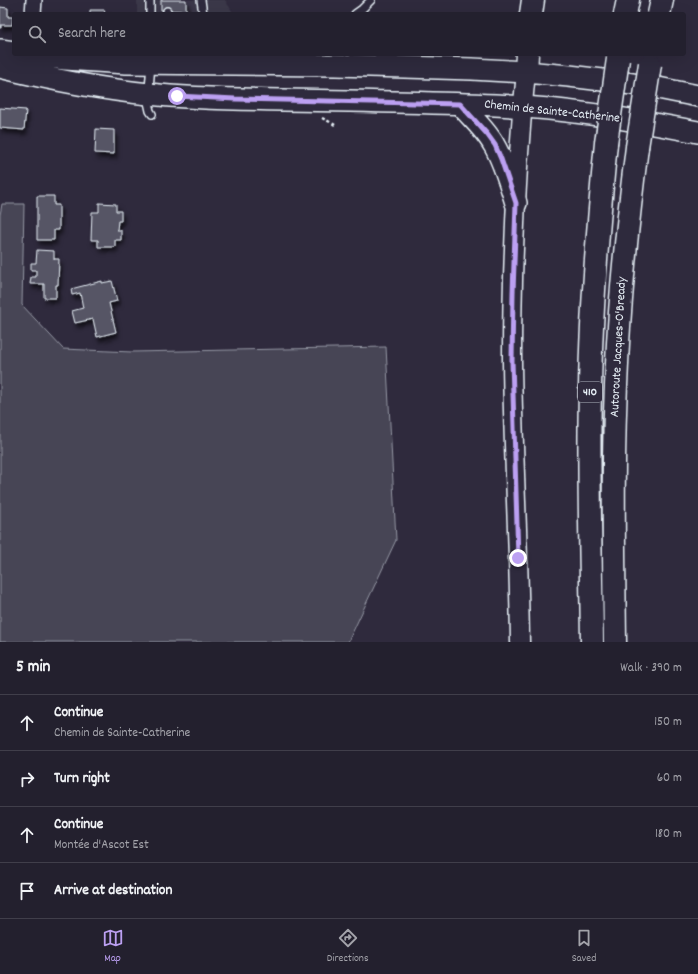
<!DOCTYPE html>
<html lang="en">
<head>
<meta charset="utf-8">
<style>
  :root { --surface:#23202e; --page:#2b2836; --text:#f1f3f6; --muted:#a3a3aa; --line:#403e4a; --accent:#bca0f2 }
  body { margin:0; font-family:Dekko,sans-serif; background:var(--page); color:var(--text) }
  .stop { position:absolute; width:12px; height:12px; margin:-9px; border:3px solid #bca0f2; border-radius:50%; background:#fff }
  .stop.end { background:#bca0f2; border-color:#fff; box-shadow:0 1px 4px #0008 }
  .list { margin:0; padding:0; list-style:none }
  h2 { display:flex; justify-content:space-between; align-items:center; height:52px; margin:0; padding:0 16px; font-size:17px }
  h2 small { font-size:13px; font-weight:400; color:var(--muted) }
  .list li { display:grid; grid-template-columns:26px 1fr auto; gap:12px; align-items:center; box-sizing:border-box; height:56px; padding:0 16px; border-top:1px solid var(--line) }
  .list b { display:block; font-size:15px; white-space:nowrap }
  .list p { margin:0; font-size:13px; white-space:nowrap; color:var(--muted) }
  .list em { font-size:13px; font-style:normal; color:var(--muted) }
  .icon { flex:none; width:22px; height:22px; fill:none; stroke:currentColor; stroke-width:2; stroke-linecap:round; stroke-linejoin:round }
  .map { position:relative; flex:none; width:698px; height:642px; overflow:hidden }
  .search { position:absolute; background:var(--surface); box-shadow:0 4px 16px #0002; left:12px; right:12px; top:12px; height:44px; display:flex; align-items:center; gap:10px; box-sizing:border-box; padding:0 14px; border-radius:4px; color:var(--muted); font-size:15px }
  .sheet { height:276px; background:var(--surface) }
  nav { display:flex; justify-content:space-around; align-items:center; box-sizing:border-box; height:56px; border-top:1px solid var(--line); background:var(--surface); font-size:11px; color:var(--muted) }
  nav a { display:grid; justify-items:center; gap:2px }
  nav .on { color:var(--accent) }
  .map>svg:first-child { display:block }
  .built { fill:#3b3749 }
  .green { fill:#464455; stroke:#979aa6 }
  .building { fill:#575565; stroke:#e8f1f8; filter:url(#shadow) }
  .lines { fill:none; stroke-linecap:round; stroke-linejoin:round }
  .service-casing { stroke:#e8f1f8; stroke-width:10 }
  .minor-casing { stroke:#e8f1f8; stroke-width:18 }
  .tertiary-casing { stroke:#e8f1f8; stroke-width:21 }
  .secondary-casing { stroke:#e8f1f8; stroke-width:24 }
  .motorway-casing { stroke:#e8f1f8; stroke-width:25 }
  .path { stroke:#e8f1f8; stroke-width:2.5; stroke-dasharray:3 3; stroke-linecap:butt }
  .service { stroke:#2f2a3d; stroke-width:7 }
  .minor { stroke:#2f2a3d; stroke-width:15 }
  .tertiary { stroke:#2f2a3d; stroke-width:18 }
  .secondary { stroke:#2f2a3d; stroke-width:21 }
  .motorway { stroke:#2f2a3d; stroke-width:22 }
  .motorway-bridge-casing { stroke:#e8f1f8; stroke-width:25; stroke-linecap:butt }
  .motorway-bridge { stroke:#2f2a3d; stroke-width:22 }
  .route { stroke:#bca0f2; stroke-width:5 }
  .labels { text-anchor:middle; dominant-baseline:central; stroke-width:4; stroke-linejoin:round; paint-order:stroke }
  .shield { fill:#2f2a3d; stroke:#b0b5c0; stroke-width:1 }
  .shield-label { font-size:12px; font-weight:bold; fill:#e8f1f8 }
  .street-label { font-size:13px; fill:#e8f1f8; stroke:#2f2a3d }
</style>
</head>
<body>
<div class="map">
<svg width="698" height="642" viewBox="0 0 698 642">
  <defs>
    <filter id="shadow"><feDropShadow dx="2.5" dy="4.5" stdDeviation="2" flood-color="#0009"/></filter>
  </defs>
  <rect width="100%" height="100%" fill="#2f2a3d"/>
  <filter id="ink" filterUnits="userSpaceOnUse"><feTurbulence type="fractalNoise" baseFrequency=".025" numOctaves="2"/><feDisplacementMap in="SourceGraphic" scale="8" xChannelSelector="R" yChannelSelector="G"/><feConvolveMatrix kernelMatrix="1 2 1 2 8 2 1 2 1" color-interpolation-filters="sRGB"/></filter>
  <g filter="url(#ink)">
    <path class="built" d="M137,0h88l9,14h-97z"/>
    <path class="green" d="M2,204h22l-2,101 41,44 69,3 254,-5 10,193 -48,102h-348v-427z"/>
    <path class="building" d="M161,0h25v11l-25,-1z
      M0,7l8,1v9h5l-1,8h-11v3h-1z
      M90,10h15l-1,4h-14z
      M0,108l26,2 -2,20 -24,-2z
      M96,129l18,1v24l-19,-1z
      M37,196h17v9h5v25h-5v10h-17z
      M99,203l17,1v7h5v10h-3l-1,9h4v10h-6v7h-17v-7h-7l1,-28h7z
      M37,250l17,1v8h5l-1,26h-2v13h-12v-14h-14l1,-7h5v-7h-5v-7h5z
      M102,281v2l10,-2 5,20 -8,2 7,29 -19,5 -4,-18 -18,4 -3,-12 11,-3 -3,-15 -8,2 -1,-6z"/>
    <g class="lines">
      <g class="service-casing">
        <path id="service" d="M150,0v14
          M201,0l2,14
          M167,14v-3
          M355,14l7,-5 9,-9
          M151,64l-3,38 2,9 2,3"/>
      </g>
      <g class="minor-casing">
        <path id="minor" d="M33,14l1,-14"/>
      </g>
      <g class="tertiary-casing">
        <path id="tertiary" d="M520,642c-1,-94 -7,-187 -8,-281 0,-96 4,-193 14,-289"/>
      </g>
      <g class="secondary-casing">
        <path id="secondary" d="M0,50l14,2
          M27,54l38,5 61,4 210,2 136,4 54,3 43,4 42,5 42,6 45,9
          M0,67c49,12 99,22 149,27 45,5 90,5 134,6 71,1 142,2 212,5 67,3 137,14 203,27
          M460,104c11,13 26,26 34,41 10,17 16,39 22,58"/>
      </g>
      <g class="motorway-casing">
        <path id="motorway" d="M531,14l2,-14
          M625,14l3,-14
          M659,14l3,-14
          M526,72l1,-18
          M592,642c-1,-84 -4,-168 -2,-252 1,-82 8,-165 16,-247
          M615,642c-1,-93 -3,-185 2,-278 3,-73 11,-145 20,-217"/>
      </g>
      <path class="path" d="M322,118l8,4 5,3"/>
      <use href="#service" class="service"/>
      <use href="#minor" class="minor"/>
      <use href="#tertiary" class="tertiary"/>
      <use href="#secondary" class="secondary"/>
      <use href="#motorway" class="motorway"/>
      <g class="motorway-bridge-casing">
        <path id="motorway-bridge" d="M606,143l12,-84
          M637,147l13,-83"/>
      </g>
      <use href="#motorway-bridge" class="motorway-bridge"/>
    </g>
  </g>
  <g class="lines" filter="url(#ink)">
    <path class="route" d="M177,96l58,3 225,5 27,30 8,11 6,14 15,44 -3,90 -1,68 6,197"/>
  </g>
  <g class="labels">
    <rect class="shield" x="578" y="382" width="24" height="20" rx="3"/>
    <g class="shield-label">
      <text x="590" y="392">410</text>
    </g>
    <g class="street-label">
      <text transform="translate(552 112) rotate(6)">Chemin de Sainte-Catherine</text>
      <text transform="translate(619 347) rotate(-87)">Autoroute Jacques-O'Bready</text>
    </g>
  </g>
</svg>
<div class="stop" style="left:177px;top:96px"></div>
<div class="stop end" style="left:518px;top:558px"></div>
<div class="search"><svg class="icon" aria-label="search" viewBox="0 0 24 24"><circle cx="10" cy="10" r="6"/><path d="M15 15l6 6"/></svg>Search here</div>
</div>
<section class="sheet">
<h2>5 min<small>Walk · 390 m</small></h2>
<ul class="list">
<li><svg class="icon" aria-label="ahead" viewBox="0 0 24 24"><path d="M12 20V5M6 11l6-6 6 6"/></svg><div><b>Continue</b><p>Chemin de Sainte-Catherine</p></div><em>150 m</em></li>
<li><svg class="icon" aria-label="right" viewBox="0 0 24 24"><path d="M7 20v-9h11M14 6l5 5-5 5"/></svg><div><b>Turn right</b></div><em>60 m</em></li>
<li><svg class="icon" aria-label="ahead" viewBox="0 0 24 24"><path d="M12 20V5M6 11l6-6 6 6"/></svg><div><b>Continue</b><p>Montée d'Ascot Est</p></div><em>180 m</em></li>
<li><svg class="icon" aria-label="arrive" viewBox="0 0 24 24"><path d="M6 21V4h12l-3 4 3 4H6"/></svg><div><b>Arrive at destination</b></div></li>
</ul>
</section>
<nav>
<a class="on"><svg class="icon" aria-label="map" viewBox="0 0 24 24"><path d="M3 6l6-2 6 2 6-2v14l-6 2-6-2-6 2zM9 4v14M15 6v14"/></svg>Map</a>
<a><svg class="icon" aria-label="directions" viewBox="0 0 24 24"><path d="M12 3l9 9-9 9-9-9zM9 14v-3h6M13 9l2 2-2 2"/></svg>Directions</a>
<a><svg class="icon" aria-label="saved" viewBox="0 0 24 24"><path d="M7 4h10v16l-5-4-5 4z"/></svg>Saved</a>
</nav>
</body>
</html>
